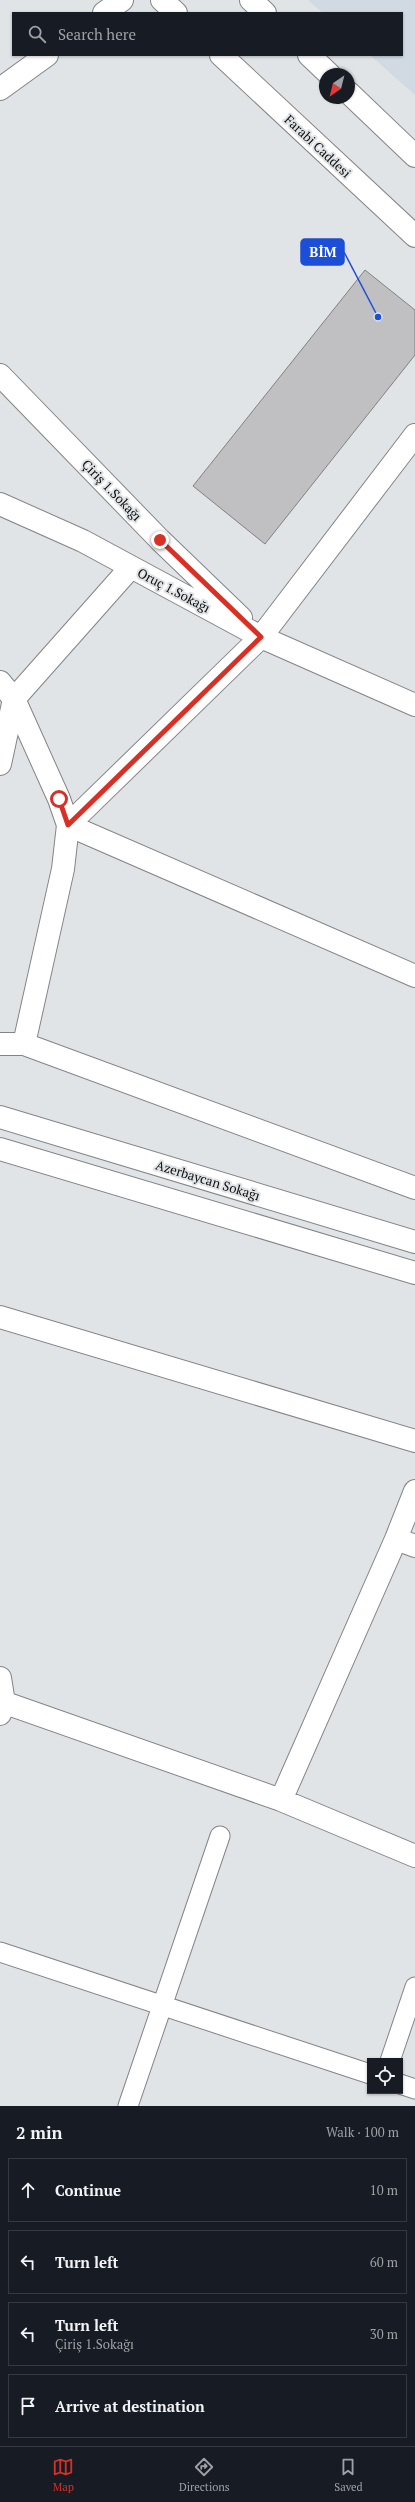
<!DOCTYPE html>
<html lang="en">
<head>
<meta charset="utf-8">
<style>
  :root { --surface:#171b24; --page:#242831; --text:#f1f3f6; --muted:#9ea1a6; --line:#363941; --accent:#d93025 }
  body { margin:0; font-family:"PT Serif",serif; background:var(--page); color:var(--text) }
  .controls { position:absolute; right:12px; bottom:12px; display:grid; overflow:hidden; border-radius:0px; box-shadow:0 1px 3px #0004 }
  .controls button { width:36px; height:36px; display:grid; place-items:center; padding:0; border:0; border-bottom:1px solid var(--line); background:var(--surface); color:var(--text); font:20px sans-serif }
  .compass { position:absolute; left:319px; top:68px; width:36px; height:36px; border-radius:50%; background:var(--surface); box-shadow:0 1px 3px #0004; rotate:215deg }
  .stop { position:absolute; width:12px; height:12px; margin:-9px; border:3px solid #d93025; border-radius:50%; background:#fff }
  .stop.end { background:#d93025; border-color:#fff; box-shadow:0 1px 4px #0008 }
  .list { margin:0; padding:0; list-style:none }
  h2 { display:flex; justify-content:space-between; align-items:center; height:52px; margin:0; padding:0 16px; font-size:17px }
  h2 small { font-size:13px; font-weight:400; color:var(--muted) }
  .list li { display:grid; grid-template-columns:26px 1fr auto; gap:12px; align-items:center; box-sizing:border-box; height:64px; margin:0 8px 8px; padding:0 8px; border:1px solid var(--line); border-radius:0px }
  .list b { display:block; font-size:15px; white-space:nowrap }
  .list p { margin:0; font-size:13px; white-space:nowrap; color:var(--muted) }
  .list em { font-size:13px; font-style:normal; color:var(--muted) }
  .icon { flex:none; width:22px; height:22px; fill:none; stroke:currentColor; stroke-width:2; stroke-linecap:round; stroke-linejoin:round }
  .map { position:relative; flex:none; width:415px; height:2106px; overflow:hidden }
  .search { position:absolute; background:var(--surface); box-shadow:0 1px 3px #0004; left:12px; right:12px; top:12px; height:44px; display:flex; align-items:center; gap:10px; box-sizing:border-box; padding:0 14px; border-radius:0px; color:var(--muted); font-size:15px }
  .sheet { height:340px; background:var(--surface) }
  nav { display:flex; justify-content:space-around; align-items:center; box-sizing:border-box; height:56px; border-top:1px solid var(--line); background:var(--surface); font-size:11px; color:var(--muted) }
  nav a { display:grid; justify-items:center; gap:2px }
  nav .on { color:var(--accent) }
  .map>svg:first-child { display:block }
  .built { fill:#d1dae2 }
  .building { fill:#c0bfc2; stroke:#818183 }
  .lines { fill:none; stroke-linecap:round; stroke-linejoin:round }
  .service-casing { stroke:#828487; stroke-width:21 }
  .minor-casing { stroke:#828487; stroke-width:24 }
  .tertiary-casing { stroke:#828487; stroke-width:24 }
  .service { stroke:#fff; stroke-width:19 }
  .minor { stroke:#fff; stroke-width:22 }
  .tertiary { stroke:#fff; stroke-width:22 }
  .route { stroke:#d93025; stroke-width:5 }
  .labels { text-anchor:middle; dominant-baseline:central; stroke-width:4; stroke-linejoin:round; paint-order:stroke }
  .street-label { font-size:13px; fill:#0e0f10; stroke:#e1e4e6 }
  .leader { fill:none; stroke:#1d4ed8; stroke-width:1.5 }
  .callout-dot { fill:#1d4ed8; stroke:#e1e4e6; stroke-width:1.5 }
  .callout { fill:#1d4ed8; stroke:#1d4ed8; stroke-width:1.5 }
  .callout-label { font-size:14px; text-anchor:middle; font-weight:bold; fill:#fff }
</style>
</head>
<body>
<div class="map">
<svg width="415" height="2106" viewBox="0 0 415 2106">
  <rect width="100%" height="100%" fill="#e1e4e6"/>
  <path class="built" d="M308,0h107v95l-45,-40h32v-42h-79z"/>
  <path class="building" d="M365,270l50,40v45l-150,189 -72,-58z"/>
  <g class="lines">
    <g class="service-casing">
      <path id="service" d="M0,1952l370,122
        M390,2061l25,-74
        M400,2084l15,5
        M128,2106l92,-270"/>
    </g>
    <g class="minor-casing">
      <path id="minor" d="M104,13l18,-13
        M0,89l47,-34
        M0,375l160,165 81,78
        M415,435l-154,202 -193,188 347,151
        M0,504l83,37 178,96 154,68
        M0,682l14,17 45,100 9,26 -5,44 -39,175
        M0,764l14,-65 117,-132
        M0,1044h24l391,144
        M0,1317l415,124
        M396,1539l19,7
        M0,1678l4,25 -4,11
        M0,1701l281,99 134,56
        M281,1800l115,-261 19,-48"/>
    </g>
    <g class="tertiary-casing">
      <path id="tertiary" d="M162,0l14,13
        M251,0l14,13
        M221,55l194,181
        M309,55l20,19
        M349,93l66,63
        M0,1117l415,125
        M0,1149l415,124"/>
    </g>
    <use href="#service" class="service"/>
    <use href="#minor" class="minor"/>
    <use href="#tertiary" class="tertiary"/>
  </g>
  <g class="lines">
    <path class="route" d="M59,799l9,26 193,-188 -101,-97"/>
  </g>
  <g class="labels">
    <g class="street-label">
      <text transform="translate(318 146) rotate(43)">Farabi Caddesi</text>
      <text transform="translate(112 490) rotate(46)">Çiriş 1.Sokağı</text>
      <text transform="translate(174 590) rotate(28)">Oruç 1.Sokağı</text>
      <text transform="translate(208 1180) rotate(17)">Azerbaycan Sokağı</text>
    </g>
  </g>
  <path class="leader" d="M378 317L344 252"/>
  <circle class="callout-dot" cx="378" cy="317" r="4"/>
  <rect class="callout" x="301" y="239" width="43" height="26" rx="4"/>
  <g class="callout-label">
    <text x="323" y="257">BİM</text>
  </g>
</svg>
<div class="controls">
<button><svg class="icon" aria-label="locate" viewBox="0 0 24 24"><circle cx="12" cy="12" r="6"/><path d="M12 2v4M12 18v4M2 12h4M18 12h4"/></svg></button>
</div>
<svg class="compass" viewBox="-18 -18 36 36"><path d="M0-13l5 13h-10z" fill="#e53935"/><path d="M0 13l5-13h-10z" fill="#9ea1a6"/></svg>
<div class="stop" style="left:59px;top:799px"></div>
<div class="stop end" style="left:160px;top:540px"></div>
<div class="search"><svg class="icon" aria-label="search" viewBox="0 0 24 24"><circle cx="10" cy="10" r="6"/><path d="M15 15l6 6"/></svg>Search here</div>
</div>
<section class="sheet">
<h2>2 min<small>Walk · 100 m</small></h2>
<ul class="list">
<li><svg class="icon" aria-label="ahead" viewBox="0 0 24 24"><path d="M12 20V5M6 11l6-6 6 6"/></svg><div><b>Continue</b></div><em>10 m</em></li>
<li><svg class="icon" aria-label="left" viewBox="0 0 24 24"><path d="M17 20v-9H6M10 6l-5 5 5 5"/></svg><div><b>Turn left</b></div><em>60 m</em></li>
<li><svg class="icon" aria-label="left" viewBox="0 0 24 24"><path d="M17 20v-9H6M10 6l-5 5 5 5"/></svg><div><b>Turn left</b><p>Çiriş 1.Sokağı</p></div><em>30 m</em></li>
<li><svg class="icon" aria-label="arrive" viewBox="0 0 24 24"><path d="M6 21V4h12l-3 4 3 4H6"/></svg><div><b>Arrive at destination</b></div></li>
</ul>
</section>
<nav>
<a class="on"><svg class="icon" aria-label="map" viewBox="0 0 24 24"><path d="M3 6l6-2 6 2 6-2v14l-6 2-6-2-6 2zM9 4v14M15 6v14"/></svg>Map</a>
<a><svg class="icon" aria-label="directions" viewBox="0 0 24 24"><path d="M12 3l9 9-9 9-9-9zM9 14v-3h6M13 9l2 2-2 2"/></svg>Directions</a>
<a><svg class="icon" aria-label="saved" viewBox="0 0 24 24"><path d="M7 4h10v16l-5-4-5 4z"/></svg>Saved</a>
</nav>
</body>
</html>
